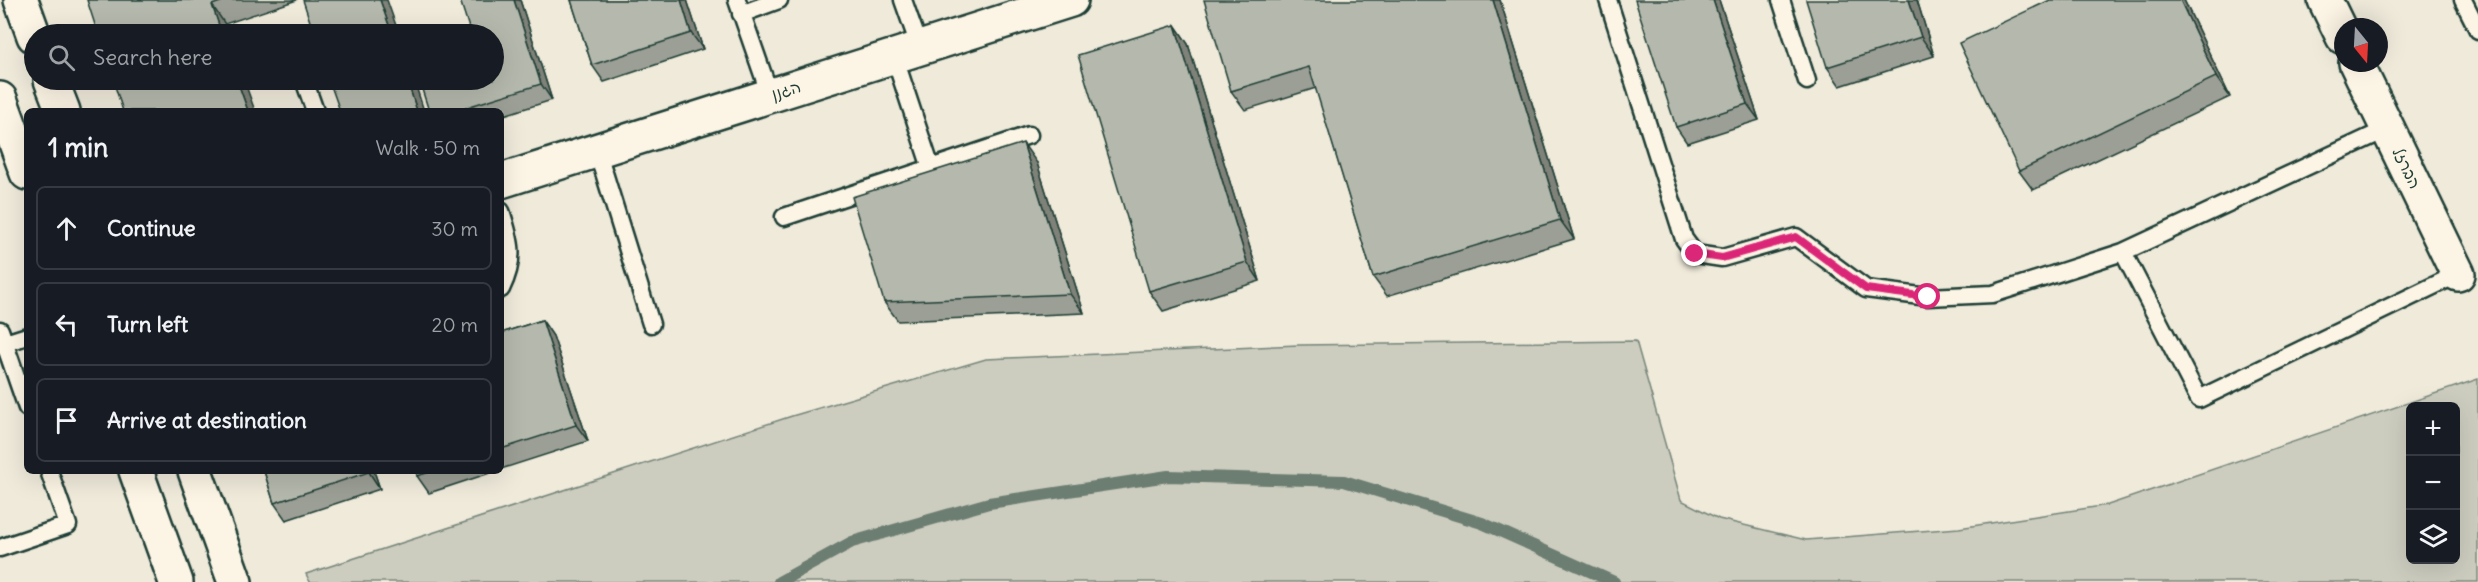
<!DOCTYPE html>
<html lang="en">
<head>
<meta charset="utf-8">
<style>
  :root { --surface:#171b24; --page:#242831; --text:#f1f3f6; --muted:#9ea1a6; --line:#363941 }
  body { margin:0; font-family:Delius,"Playpen Sans Hebrew",sans-serif; background:var(--page); color:var(--text) }
  .controls { position:absolute; right:18px; bottom:18px; display:grid; overflow:hidden; border-radius:9px; box-shadow:0 6px 24px #0002 }
  .controls button { width:54px; height:54px; display:grid; place-items:center; padding:0; border:0; border-bottom:2px solid var(--line); background:var(--surface); color:var(--text); font:30px sans-serif }
  .compass { position:absolute; left:2334px; top:18px; width:54px; height:54px; border-radius:50%; background:var(--surface); box-shadow:0 6px 24px #0002; rotate:162deg }
  .stop { position:absolute; width:18px; height:18px; margin:-14px; border:4px solid #db2777; border-radius:50%; background:#fff }
  .stop.end { background:#db2777; border-color:#fff; box-shadow:0 2px 6px #0008 }
  .list { margin:0; padding:0; list-style:none }
  h2 { display:flex; justify-content:space-between; align-items:center; height:78px; margin:0; padding:0 24px; font-size:26px }
  h2 small { font-size:20px; font-weight:400; color:var(--muted) }
  .list li { display:grid; grid-template-columns:39px 1fr auto; gap:18px; align-items:center; box-sizing:border-box; height:84px; margin:0 12px 12px; padding:0 12px; border:2px solid var(--line); border-radius:9px }
  .list b { display:block; font-size:22px; white-space:nowrap }
  .list em { font-size:20px; font-style:normal; color:var(--muted) }
  .icon { flex:none; width:33px; height:33px; fill:none; stroke:currentColor; stroke-width:2; stroke-linecap:round; stroke-linejoin:round }
  .map { position:relative; flex:none; width:2478px; height:582px; overflow:hidden }
  .search { position:absolute; background:var(--surface); box-shadow:0 6px 24px #0002; left:24px; top:24px; width:480px; height:66px; display:flex; align-items:center; gap:15px; box-sizing:border-box; padding:0 21px; border-radius:33px; color:var(--muted); font-size:22px }
  .panel { position:absolute; background:var(--surface); box-shadow:0 6px 24px #0002; left:24px; top:108px; width:480px; height:366px; border-radius:9px }
  .map>svg:first-child { display:block }
  .green { fill:#cccdbf; stroke:#76857a; stroke-width:1.5; fill-rule:evenodd }
  .lines { fill:none; stroke-linecap:round; stroke-linejoin:round }
  .stream { stroke:#6c7d71; stroke-width:12 }
  .service-casing { stroke:#1f3d34; stroke-width:21 }
  .minor-casing { stroke:#1f3d34; stroke-width:38 }
  .tertiary-casing { stroke:#1f3d34; stroke-width:38 }
  .service { stroke:#fcf5e5; stroke-width:16 }
  .minor { stroke:#fcf5e5; stroke-width:33 }
  .tertiary { stroke:#fcf5e5; stroke-width:33 }
  .wall { fill:#9c9f95; stroke:#1f3d34; stroke-width:1.5 }
  .shaded-wall { fill:#7f8279; stroke:#1f3d34; stroke-width:1.5 }
  .building { fill:#b5b9ad; stroke:#1f3d34; stroke-width:1.5 }
  .route { stroke:#db2777; stroke-width:8 }
  .labels { text-anchor:middle; dominant-baseline:central; stroke-width:6; stroke-linejoin:round; paint-order:stroke }
  .street-label { font-size:16px; fill:#1f3d34; stroke:#fcf5e5 }
</style>
</head>
<body>
<div class="map">
<svg width="2478" height="582" viewBox="0 0 2478 582">
  <rect width="100%" height="100%" fill="#efeada"/>
  <filter id="ink" filterUnits="userSpaceOnUse"><feTurbulence type="fractalNoise" baseFrequency=".0167" numOctaves="2"/><feDisplacementMap in="SourceGraphic" scale="12" xChannelSelector="R" yChannelSelector="G"/><feConvolveMatrix kernelMatrix="1 2 1 2 8 2 1 2 1" color-interpolation-filters="sRGB"/></filter>
  <g filter="url(#ink)">
    <path class="green" d="M1636,341l45,159 38,19 87,21 153,-12 149,-23 370,-126v203h-2168l-4,-8 486,-158 194,-57 313,-14zM2410,406h46v154h-46z"/>
    <g class="lines">
      <path class="stream" d="M779,582l73,-40 137,-39 179,-27 176,5 138,42 132,59"/>
      <g class="service-casing">
        <path id="service" d="M737,0l33,95
          M903,0l17,48
          M1608,0l76,239 11,15 27,4 74,-21 70,52 62,8 65,-3 130,-42
          M1781,0l26,81
          M2463,0l15,30
          M741,14l38,-14
          M894,56l37,112
          M304,80l11,31
          M2387,129l-264,123 76,147 259,-125
          M597,150l54,174
          M501,211c10,31 15,47 0,78
          M784,217l245,-82
          M0,330l27,78
          M5,343l22,-7
          M0,548l68,-23 -19,-54"/>
      </g>
      <g class="minor-casing">
        <path id="minor" d="M2325,0l18,37
          M2356,63l102,211
          M501,181l570,-181"/>
      </g>
      <g class="tertiary-casing">
        <path id="tertiary" d="M21,0l13,36
          M51,80l12,31
          M0,99l27,74
          M136,471l40,111
          M195,471l40,111"/>
      </g>
      <use href="#service" class="service"/>
      <use href="#minor" class="minor"/>
      <use href="#tertiary" class="tertiary"/>
    </g>
    <path class="wall" d="M87,0h210l-72,24z
      M460,0h60l32,100 -51,16v-5h-72l65,-31z
      M571,0h116l16,49 -99,33 -12,-17z
      M1500,0l74,239 -187,57 -14,-19 -57,-189 -71,22 -14,-19z
      M1719,0l40,120 -72,23 -11,-16z
      M1917,0l17,56 -94,30 -13,-19z
      M2184,0l46,97 -197,93 -14,-19z
      M1175,25l13,19 72,237 -97,30 -14,-20z
      M1037,163l47,150 -186,8 -14,-19z
      M542,320l11,16 35,105 -87,28v-136z
      M264,471h110l6,18 -94,31 -12,-17z
      M416,471h80l-67,22 -12,-17z"/>
    <path class="shaded-wall" d="M380,0h7l12,34h-7z
      M514,0h6l32,100 -11,-16z
      M681,0h6l16,49 -12,-16z
      M1493,0h7l74,239 -14,-19z
      M1713,0h6l40,120 -12,-16z
      M1909,0h8l17,56 -13,-19z
      M2180,0h4l46,97 -14,-20z
      M212,5l13,19 4,10h-7z
      M1175,25l13,19 72,237 -13,-19z
      M237,80h7l11,31h-7z
      M407,80h7l10,31h-7z
      M1023,143l14,20 47,150 -14,-19z
      M542,320l11,16 35,105 -12,-16z
      M368,471h6l6,18 -11,-17z"/>
    <path class="building" d="M87,0h139l-14,5 10,29h-124z
      M303,0h77l12,34h-78z
      M460,0h54l27,84 -87,27h-25l-10,-31h75v-46h-23z
      M571,0h110l10,33 -99,32z
      M1204,0h289l67,220 -187,57 -64,-210 -78,24z
      M1635,0h78l34,104 -71,23z
      M1806,0h103l12,37 -94,30z
      M2050,0h130l36,77 -197,94 -60,-128z
      M1175,25l72,237 -98,29 -71,-236z
      M113,80h124l11,31h-125z
      M329,80h78l10,31h-77z
      M1023,143l47,151 -186,8 -32,-105z
      M542,320l34,105 -75,24v-116z
      M264,471h104l1,1 -95,31z
      M416,471h17l-16,5z"/>
  </g>
  <g class="lines" filter="url(#ink)">
    <path class="route" d="M1695,254l27,4 74,-21 70,52 62,8"/>
  </g>
  <g class="labels">
    <g class="street-label">
      <text transform="translate(786 90) rotate(-17)">הגנן</text>
      <text transform="translate(2407 168) rotate(64)">הברזל</text>
    </g>
  </g>
</svg>
<div class="controls">
<button>+</button>
<button>−</button>
<button><svg class="icon" aria-label="layers" viewBox="0 0 24 24"><path d="M12 4l9 5-9 5-9-5zM3 14l9 5 9-5"/></svg></button>
</div>
<svg class="compass" viewBox="-18 -18 36 36"><path d="M0-13l5 13h-10z" fill="#e53935"/><path d="M0 13l5-13h-10z" fill="#9ea1a6"/></svg>
<div class="stop" style="left:1928px;top:297px"></div>
<div class="stop end" style="left:1695px;top:254px"></div>
<div class="search"><svg class="icon" aria-label="search" viewBox="0 0 24 24"><circle cx="10" cy="10" r="6"/><path d="M15 15l6 6"/></svg>Search here</div>
<section class="panel">
<h2>1 min<small>Walk · 50 m</small></h2>
<ul class="list">
<li><svg class="icon" aria-label="ahead" viewBox="0 0 24 24"><path d="M12 20V5M6 11l6-6 6 6"/></svg><div><b>Continue</b></div><em>30 m</em></li>
<li><svg class="icon" aria-label="left" viewBox="0 0 24 24"><path d="M17 20v-9H6M10 6l-5 5 5 5"/></svg><div><b>Turn left</b></div><em>20 m</em></li>
<li><svg class="icon" aria-label="arrive" viewBox="0 0 24 24"><path d="M6 21V4h12l-3 4 3 4H6"/></svg><div><b>Arrive at destination</b></div></li>
</ul>
</section>
</div>
</body>
</html>
